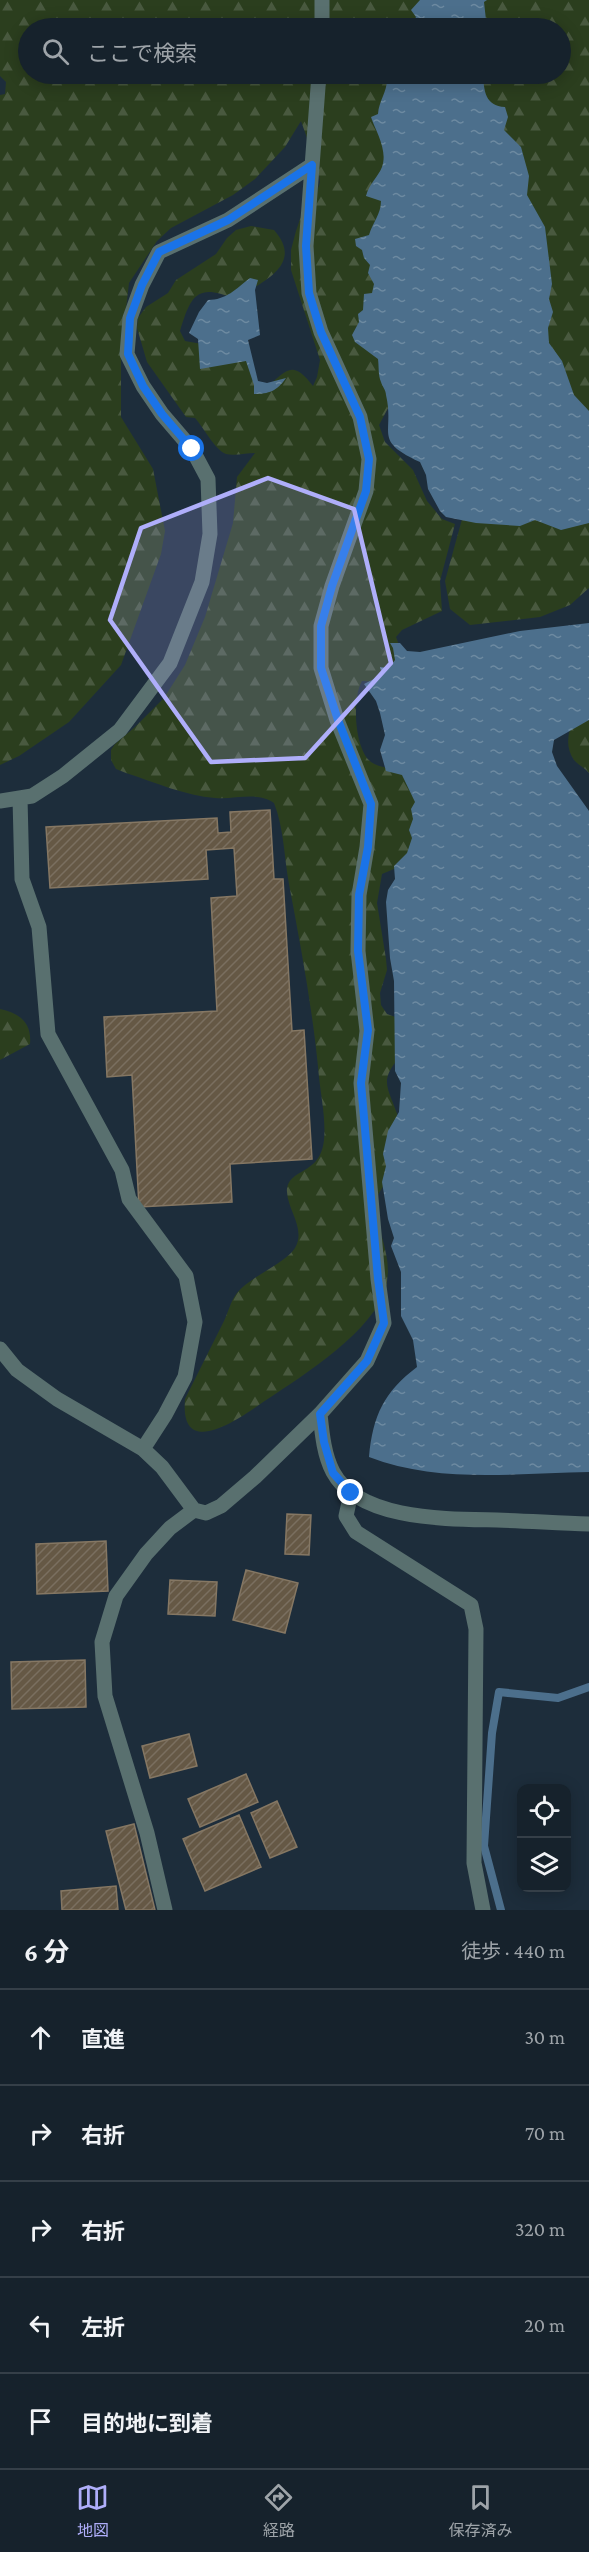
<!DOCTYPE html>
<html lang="ja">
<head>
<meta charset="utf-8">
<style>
  :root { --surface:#16222c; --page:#1f2a34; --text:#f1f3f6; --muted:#9ea4a9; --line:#353f48; --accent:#afaefa }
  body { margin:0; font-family:"Crimson Pro","Noto Sans JP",serif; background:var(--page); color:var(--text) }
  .controls { position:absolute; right:18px; bottom:18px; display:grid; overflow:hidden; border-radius:12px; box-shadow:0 3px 15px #0003 }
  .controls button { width:54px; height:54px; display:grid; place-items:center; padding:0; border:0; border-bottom:2px solid var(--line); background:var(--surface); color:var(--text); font:30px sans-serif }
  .stop { position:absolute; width:18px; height:18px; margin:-14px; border:4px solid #1a73e8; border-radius:50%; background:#fff }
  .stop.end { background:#1a73e8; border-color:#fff; box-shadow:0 2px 6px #0008 }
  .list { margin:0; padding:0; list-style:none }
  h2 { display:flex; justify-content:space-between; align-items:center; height:78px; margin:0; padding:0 24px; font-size:26px }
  h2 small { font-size:20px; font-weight:400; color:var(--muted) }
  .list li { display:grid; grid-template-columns:39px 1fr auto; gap:18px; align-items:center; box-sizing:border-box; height:96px; padding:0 24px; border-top:2px solid var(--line) }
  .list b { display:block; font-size:22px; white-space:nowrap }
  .list em { font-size:20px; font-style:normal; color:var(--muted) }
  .icon { flex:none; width:33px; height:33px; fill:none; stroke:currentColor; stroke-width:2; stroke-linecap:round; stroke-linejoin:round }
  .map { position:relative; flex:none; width:589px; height:1910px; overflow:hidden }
  .search { position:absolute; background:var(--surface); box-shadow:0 3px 15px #0003; left:18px; right:18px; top:18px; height:66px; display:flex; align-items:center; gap:15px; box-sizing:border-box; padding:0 21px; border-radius:33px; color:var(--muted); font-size:22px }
  .sheet { height:558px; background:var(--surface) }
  nav { display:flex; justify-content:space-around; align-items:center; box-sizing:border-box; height:84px; border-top:2px solid var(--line); background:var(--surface); font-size:16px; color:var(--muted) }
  nav a { display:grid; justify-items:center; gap:3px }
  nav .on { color:var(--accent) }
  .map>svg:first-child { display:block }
  .forest { fill:url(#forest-firs) }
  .water { fill:url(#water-ripples) }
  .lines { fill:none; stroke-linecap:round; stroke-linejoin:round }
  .stream { stroke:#4c6f8c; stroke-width:8 }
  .building { fill:url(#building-hatch); stroke:#857763; stroke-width:1.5 }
  .minor { stroke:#59706f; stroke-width:15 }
  .route { stroke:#1a73e8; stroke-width:8 }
  .marked { fill:#afaefa; fill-opacity:0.2; stroke:#afaefa; stroke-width:4.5; stroke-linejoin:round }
</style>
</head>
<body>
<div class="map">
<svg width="589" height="1910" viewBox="0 0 589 1910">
  <defs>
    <pattern id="forest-firs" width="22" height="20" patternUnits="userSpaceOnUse" patternTransform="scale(1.5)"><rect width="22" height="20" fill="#2b3e1e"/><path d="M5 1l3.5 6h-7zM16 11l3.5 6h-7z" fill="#49593f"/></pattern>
    <pattern id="water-ripples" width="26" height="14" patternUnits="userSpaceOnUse" patternTransform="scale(1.5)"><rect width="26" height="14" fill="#4c6f8c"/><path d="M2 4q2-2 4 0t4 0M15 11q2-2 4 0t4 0" fill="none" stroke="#6d8aa1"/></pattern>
    <pattern id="building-hatch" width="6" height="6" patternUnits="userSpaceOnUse" patternTransform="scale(1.5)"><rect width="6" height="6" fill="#655845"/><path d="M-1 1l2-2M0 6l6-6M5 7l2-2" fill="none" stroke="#7a6f60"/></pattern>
  </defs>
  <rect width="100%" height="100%" fill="#1d2d3b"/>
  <path class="forest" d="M0,0h426l-5,28h-393v46h371l-12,134 -2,144 10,43 -16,30 6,17 28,28 14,31 15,18 13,5 -15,57 2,30 -40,19 -6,7 5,13 -17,32 -22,-1c-10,17 -8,68 9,81 8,6 26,7 36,12l12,24 -3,50 -15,18 -19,8 -5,29 9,56 1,11 -7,23 1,12 6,9 11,4 1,40c-19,22 -12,28 -3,53 1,3 4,9 4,13 0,10 -10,46 -14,57 -3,7 -9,13 -10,20 0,25 12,47 12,71 -1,7 -1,16 -4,22 -21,46 -87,85 -128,113 -26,18 -76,49 -71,-8 13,-26 26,-52 39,-78 4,-8 7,-21 13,-28 14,-17 49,-30 58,-45 11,-19 -7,-37 -8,-56 0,-25 33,-15 37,-52 2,-21 -3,-43 -5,-63 -6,-66 -18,-129 -30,-193 -5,-27 -5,-56 -15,-81 -16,-12 -40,-3 -59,-5 -29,-2 -61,-16 -89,-25l-10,-4 -5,-9v-10l4,-6 20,-17 29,-29 21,-33 20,-48 28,-94 4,-46 18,-24c-8,0 -20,3 -29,1 -11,-4 -22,-26 -31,-36l-9,-1 -39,-55 -10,-34 1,-10 8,-11 22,-14 8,-13 40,-26 11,-16 9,-8 15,-4 23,4c31,35 -12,52 -39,69 -38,-16 -44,-4 -55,32l5,10 62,11 12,37h6c22,-19 27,-30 48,-3l4,-9 3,-17 -29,-90v-20l5,-19 6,-18 14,-19 4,-12 -2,-13 -17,-48 -16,26 -30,32 -22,16 -62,33 -14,13 -28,42 -8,69v65l32,52 12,62 -4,23 -40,111 -52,57 -50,34 -19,9v-670l5,-1 1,-12 -6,-6z
    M480,0h109v421l-43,-66 -65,-250 -2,-31h81v-46h-84z
    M464,512l125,1v75l-19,17 -30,12 -70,8 -20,-16 -5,-28z
    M589,697v76c-4,-5 -11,-8 -15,-13 -15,-22 2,-46 15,-63z
    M0,1009c19,4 32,13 30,35l-30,16z"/>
  <path class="water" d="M420,0h67l-3,2 2,18 -4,8h-72l6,-11 -5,-7z
    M386,74h97c1,17 2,32 22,33l3,10 -4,13 17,17 8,29 -2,19 18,32 7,57 -3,15 4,13 -5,16 1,15 13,18 12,34 15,16v112l-28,7 -26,-10 -15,6 -44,-3 -30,-6 -6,-6 -12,-22 -2,-14 -6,-13c-48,-22 -25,-28 -34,-67 0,-5 -4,-9 -5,-13 -3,-7 -2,-16 -3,-23l-23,-17 -3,-7 7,-13 -1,-8 5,-4 1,-16 8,-1 2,-9 -6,-11 2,-8 -6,-7 -2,-8 -6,-4 -1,-7 14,-4c4,-13 12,-21 12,-34l-15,-5c3,-12 12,-19 16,-29 6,-17 -6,-35 -11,-50l7,-3c1,-15 12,-25 8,-40z
    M250,278l8,2 -3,10 5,45 -12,5 10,41 9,2 19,-5c-9,13 -17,16 -32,16v-9l-8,-24 -46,8 -2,-30 -9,-6 10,-21 9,-12c18,0 28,-11 42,-22z
    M589,623v97l-35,20 -2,12 5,14 32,45v661c-73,1 -150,12 -220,-15 4,-42 15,-65 48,-90l-4,-27 -12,-24v-44l-10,-26 3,-8 -6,-19 -6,-37 4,-16 -3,-12 5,-23 11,-19 2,-29 -6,-12 -1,-90 -4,-23 -4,-56 2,-12 7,-11 -1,-13 13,-13 5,-15 -3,-8 4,-11 -2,-10 4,-7 -13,-27 -16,-4 -6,-21 5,-15 -5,-22 -4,-12 -12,-17 18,-9 -2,-8 9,1 6,-8 -2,-12 -3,-5h10l7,8 13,1 100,-21z"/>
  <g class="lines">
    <path class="stream" d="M501,1910l-17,-64 8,-113 7,-41 59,6 31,-11"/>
  </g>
  <path class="building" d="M270,810l4,69h9l9,152 12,-1 8,129 -82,5 2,38 -93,5 -7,-132 -25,2 -3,-60 113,-6 -6,-113 26,-2 -3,-48 -28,2 2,29 -158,9 -4,-61 171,-9 1,15 13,-1 -1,-20z
    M287,1514l24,1 -2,40 -24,-1z
    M106,1541l2,50 -71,3 -1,-50z
    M246,1570l52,13 -13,50 -52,-13z
    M170,1580l47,2 -2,34 -47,-2z
    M85,1660l1,47 -74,2 -1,-47z
    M189,1734l8,32 -47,12 -8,-32z
    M246,1774l12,28 -58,25 -12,-28z
    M277,1801l20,46 -27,11 -19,-45z
    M239,1815l22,52 -56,24 -22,-52z
    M134,1824l21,86h-29l-20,-79z
    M116,1886l2,24h-56l-1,-19z"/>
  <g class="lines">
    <path class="minor" d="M322,0v28
      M20,798l2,81 17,48 9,107 74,136 7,29 57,77 9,46 -10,55 -20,38 -22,34
      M0,801l32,-5 31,-20 57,-46 50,-67 32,-81 8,-48 -2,-55 -16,-30 -30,-35 -19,-28 -16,-32 3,-36 12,-33 17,-33 69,-32 84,-55
      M0,1349l17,21 40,29 86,50 19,18 32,43 12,3 15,-7 34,-29 65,-63 47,-53 17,-38 -6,-44 -17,-196 6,-52 -9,-80 1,-56 8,-48 4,-43 -34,-84 -16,-52v-42l11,-40 34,-95 3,-32 -9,-42 -39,-85 -12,-39 -3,-47 13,-172
      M320,1414c2,19 4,41 13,58 26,49 117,47 164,48 31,1 61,3 92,4
      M351,1493l-5,23 10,16 115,73 5,24 -2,234 9,47
      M165,1910l-18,-77 -42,-137 -3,-54 14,-46 30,-42 24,-26 24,-18"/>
  </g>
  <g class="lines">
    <path class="route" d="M192,449l-30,-35 -19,-28 -15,-32 2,-36 12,-33 17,-33 69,-32 84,-55 -6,81 3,47 12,39 39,85 9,42 -3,32 -34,95 -11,40v42l17,52 33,84 -3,43 -9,48 -1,56 10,79 -7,53 17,196 6,44 -17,38 -47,53 4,28 9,31 18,20"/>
  </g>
  <path class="marked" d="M268,478l86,31 37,154 -86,95 -94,4 -101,-142 31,-92z"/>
</svg>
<div class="controls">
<button><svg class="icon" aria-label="locate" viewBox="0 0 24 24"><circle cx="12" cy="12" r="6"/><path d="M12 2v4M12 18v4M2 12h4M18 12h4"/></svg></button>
<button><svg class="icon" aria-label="layers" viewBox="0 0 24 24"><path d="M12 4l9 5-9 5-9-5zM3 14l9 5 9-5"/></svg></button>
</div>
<div class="stop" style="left:192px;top:449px"></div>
<div class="stop end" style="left:351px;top:1493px"></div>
<div class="search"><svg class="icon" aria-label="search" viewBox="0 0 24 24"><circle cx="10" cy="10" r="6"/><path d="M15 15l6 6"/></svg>ここで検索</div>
</div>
<section class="sheet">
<h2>6 分<small>徒歩 · 440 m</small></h2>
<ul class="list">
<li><svg class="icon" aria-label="ahead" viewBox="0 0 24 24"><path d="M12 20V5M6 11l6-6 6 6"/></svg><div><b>直進</b></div><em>30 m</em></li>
<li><svg class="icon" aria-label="right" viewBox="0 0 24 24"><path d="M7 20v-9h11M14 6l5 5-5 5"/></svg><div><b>右折</b></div><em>70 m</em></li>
<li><svg class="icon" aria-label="right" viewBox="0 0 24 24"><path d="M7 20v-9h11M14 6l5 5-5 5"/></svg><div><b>右折</b></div><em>320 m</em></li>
<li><svg class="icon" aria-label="left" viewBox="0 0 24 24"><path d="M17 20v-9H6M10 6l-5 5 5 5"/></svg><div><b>左折</b></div><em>20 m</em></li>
<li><svg class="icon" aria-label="arrive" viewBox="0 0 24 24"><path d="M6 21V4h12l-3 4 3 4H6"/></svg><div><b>目的地に到着</b></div></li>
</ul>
</section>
<nav>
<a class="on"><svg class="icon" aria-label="map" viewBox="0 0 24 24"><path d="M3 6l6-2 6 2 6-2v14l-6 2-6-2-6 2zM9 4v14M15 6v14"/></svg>地図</a>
<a><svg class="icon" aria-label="directions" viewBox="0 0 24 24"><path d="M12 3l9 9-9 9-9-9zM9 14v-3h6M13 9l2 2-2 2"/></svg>経路</a>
<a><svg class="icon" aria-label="saved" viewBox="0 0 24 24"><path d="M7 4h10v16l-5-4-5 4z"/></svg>保存済み</a>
</nav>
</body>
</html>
